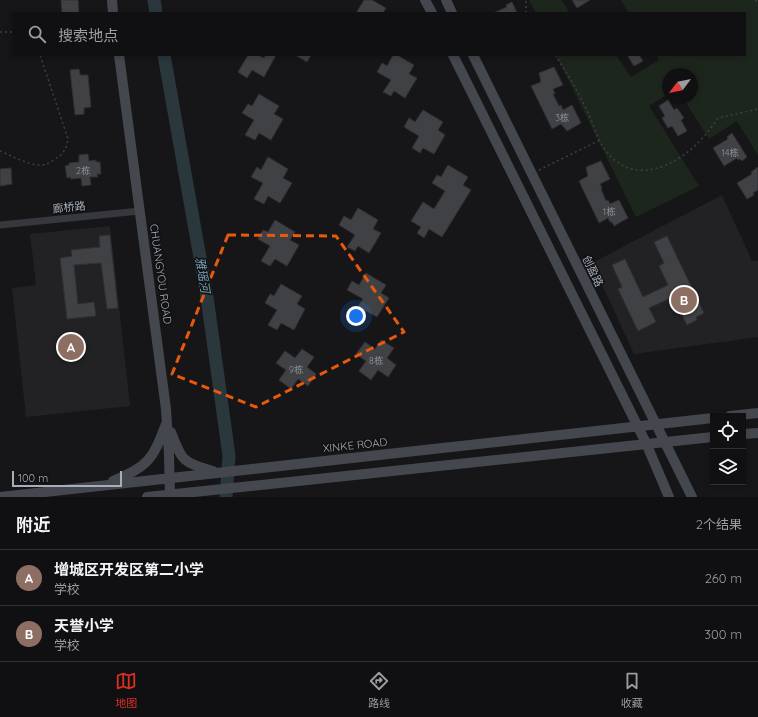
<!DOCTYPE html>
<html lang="zh">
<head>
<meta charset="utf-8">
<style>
  :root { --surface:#101012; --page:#19191b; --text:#f1f3f6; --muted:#9c9d9f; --line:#303032; --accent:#d93025 }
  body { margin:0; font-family:Quicksand,"Noto Sans SC",sans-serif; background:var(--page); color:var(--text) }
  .controls { position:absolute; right:12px; bottom:12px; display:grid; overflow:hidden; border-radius:0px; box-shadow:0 2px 6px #0003 }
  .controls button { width:36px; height:36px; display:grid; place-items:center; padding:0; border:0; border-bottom:1px solid var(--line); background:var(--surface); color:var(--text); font:20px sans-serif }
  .compass { position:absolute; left:662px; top:68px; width:36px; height:36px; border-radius:50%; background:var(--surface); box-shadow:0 2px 6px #0003; rotate:238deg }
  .scale { position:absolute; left:12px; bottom:10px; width:110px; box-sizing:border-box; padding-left:4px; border:2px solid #a6afb9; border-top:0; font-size:11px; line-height:14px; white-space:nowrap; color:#a6afb9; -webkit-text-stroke:3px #111113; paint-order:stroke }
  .you { position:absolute; left:356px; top:316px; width:14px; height:14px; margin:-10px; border:3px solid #fff; border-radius:50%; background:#1a73e8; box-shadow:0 0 0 6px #1a73e833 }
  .badge { display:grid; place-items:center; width:26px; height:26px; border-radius:50%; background:var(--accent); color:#fff; font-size:13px; font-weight:700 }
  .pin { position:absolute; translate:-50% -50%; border:2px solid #fff; box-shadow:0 1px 4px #0006 }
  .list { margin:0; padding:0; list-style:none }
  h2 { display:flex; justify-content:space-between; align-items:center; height:52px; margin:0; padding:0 16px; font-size:17px }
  h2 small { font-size:13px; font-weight:400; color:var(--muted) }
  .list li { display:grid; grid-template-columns:26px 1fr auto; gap:12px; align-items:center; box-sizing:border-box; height:56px; padding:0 16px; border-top:1px solid var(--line) }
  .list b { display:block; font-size:15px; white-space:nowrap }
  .list p { margin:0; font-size:13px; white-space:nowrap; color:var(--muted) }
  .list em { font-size:13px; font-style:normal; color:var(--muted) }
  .icon { flex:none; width:22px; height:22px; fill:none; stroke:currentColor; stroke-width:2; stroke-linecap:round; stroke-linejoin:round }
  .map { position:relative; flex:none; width:758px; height:497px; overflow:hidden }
  .search { position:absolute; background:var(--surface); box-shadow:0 2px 6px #0003; left:12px; right:12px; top:12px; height:44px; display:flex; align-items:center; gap:10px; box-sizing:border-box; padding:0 14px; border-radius:0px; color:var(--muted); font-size:15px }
  .sheet { height:164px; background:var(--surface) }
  nav { display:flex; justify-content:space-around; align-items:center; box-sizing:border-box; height:56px; border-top:1px solid var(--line); background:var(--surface); font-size:11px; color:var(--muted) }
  nav a { display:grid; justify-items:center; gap:2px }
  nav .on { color:var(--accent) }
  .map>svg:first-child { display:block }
  .built { fill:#222225 }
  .green { fill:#1d261d }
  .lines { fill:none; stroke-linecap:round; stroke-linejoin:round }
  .river { stroke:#2a373d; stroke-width:13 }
  .building { fill:#404145; stroke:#303034 }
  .path { stroke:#3c4045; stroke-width:1.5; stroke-dasharray:2 3; stroke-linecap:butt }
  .street { stroke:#36383d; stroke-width:7 }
  .secondary { stroke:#44484e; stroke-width:10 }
  .marked { fill:none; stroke:#e8590c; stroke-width:3; stroke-dasharray:8 5; stroke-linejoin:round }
  .labels { text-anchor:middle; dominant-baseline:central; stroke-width:3; stroke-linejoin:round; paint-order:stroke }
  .number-label { font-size:9px; fill:#8c949c }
  .street-label { font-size:11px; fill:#a6afb9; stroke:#111113 }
  .water-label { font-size:12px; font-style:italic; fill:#7aa3b8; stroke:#111113 }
</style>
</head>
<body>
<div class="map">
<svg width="758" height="497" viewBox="0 0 758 497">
  <rect width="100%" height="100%" fill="#161618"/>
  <path class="built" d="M722,195l30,66h6v76l-124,17 -42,-91z
    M110,226l20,180 -104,11 -14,-129 24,-3 -6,-51z"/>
  <path class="green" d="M529,0h32l9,13h-34z
    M621,0h137v155l-21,-34 -28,18 -26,-41h9v-24h-24v20l-19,12 50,80 -63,31 -80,-162h60l15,22 28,-17 -3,-5h89v-42h-116z"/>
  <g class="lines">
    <path class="river" d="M154,0l2,13
      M164,55l43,242 22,159 -3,41"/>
  </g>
  <path class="building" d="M61,0h17l1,13h-17z
    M364,0h8l14,8 -3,5h-27z
    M572,0h18l-13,8z
    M512,2l5,11h-24l14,-6 -1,-2z
    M248,55h10l6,3 2,-3h10l-12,22 -12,-7 -5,8 -9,-6z
    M295,55h16l-4,7z
    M393,55h4l17,10 -5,9 8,4 -12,20 -11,-7 -3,5 -8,-4 8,-12 -14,-8 5,-9 5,3z
    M627,55h12l4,6 -9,5z
    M554,67l9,18 -10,4 2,5h-2l6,12 2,-1 2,5 9,-5 9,18 -14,8 -6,-7 -9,5 -21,-43 10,-4 -2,-9z
    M79,69l1,6h8l3,32 -7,1v6l-9,1 -5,-45z
    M259,94l20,12 -5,8 9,5 -12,21 -12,-7 -4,7 -10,-5 9,-15 -12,-7 6,-9 4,2z
    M668,100l6,10 3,-2 7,10 -3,2 6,11 -9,5 -6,-10 -4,2 -6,-10 3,-2 -6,-10z
    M423,110l20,12 -5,8 7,5 -11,19 -11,-6 -3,5 -8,-5 7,-12 -15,-9 5,-9 6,4z
    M732,133l15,24 -5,4 -2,-2 -2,1 -1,-2 -13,8 -11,-18 15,-9 -1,-2z
    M88,154l1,7 7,-1v2h4l1,12h-4l1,3h-8l1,8 -9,1 -1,-8 -10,1 -1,-2 -3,1 -2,-12 4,-1v-2l10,-1v-7z
    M268,157l20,12 -5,9 9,5 -12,20 -12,-7 -4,8 -10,-5 9,-16 -12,-6 6,-10 4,3z
    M601,161l9,18 -10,5 2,4 -1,1 5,12 2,-1 2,4 9,-4 9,18 -14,8 -2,-4h-2l-2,-4 -9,5 -20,-42 9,-5 -2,-9z
    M448,165l20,12 -5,8 8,5 -29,47 -13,-8 -5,9 -7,-5 4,-6 -10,-6 12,-19 11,7 11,-18 -13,-8 5,-8 4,2z
    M758,167v23l-5,3 1,2 -7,4 -10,-16 15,-9 -1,-2z
    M11,168l1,16 -12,2v-17z
    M358,208l20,12 -5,9 8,4 -12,20 -11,-7 -3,5 -8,-4 8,-12 -16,-10 5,-9 7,4z
    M275,220l20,12 -5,8 9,5 -12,21 -12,-7 -5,7 -9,-5 9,-15 -12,-7 5,-9 5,2z
    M110,235l8,73 -11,1 -6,-46 -27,2 4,39 16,-2 2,14 -29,3 -7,-61 12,-2 -1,-6 29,-3 -1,-11z
    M667,236l37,77 -8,4 1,3 -10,5 -14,-28 -24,11 7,14 -18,9 -20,-42 4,-2 -10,-22 13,-6 18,38 25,-12 -9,-19 5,-3 -10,-21z
    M366,273l20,12 -5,8 8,5 -12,19 -11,-6 -3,5 -8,-5 8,-12 -16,-9 5,-9 7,4z
    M281,284l21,12 -5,8 8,5 -11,21 -13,-7 -4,7 -9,-5 9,-15 -12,-7 5,-9 4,2z
    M381,340l13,8 -7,10 9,7 -8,12 -10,-7 -7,10 -12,-9 7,-10 -10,-7 9,-12 10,7z
    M302,349l12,8 -7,10 9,7 -8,12 -10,-7 -7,10 -12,-9 7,-10 -10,-7 9,-12 10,7z"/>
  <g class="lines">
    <path class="path" d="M755,0l3,3
      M526,13v-13
      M0,32h13
      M555,55c12,18 23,36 32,56 7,13 10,30 20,41 14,18 33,22 54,15 25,-9 42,-27 57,-49l40,-9
      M0,151c12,5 35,18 47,13 4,-2 8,-5 11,-7 7,-5 9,-10 10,-18l-28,-84
      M539,170l61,-30"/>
    <path class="street" d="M0,225l140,-14"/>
    <path class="secondary" d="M112,0l1,13
      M425,0l7,13
      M446,0l6,13
      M119,55l47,354 3,46 1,42
      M453,55l193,388 23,54
      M473,55l219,442
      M730,416l28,-3
      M171,432c11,30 12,30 42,39
      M743,434l15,-1
      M113,481c36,-16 39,-20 53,-57
      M0,497l713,-79
      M147,497l566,-60"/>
  </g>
  <path class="marked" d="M228,235l108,1 68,96 -148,75 -84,-33z"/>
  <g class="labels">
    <g class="number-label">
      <text x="562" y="117">3栋</text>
      <text x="730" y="152">14栋</text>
      <text x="83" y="170">2栋</text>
      <text x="609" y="211">1栋</text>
      <text x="376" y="360">8栋</text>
      <text x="296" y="369">9栋</text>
    </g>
    <g class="street-label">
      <text transform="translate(69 207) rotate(-6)">廊桥路</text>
      <text transform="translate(593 271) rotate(64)">创盈路</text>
      <text transform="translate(161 274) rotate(82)">CHUANGYOU ROAD</text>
      <text transform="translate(355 445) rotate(-6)">XINKE ROAD</text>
    </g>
    <g class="water-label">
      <text transform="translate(203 275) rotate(80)">雅瑶河</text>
    </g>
  </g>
</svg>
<div class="controls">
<button><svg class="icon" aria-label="locate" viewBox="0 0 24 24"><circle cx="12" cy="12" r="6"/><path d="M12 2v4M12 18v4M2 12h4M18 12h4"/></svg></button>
<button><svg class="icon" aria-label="layers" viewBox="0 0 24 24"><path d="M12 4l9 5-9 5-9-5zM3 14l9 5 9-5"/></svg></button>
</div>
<svg class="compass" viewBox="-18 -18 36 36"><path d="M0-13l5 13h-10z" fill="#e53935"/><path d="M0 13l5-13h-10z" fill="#9c9d9f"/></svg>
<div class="scale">100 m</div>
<div class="you"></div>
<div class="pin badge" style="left:71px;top:347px;background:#8d6e63">A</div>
<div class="pin badge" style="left:684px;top:300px;background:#8d6e63">B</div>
<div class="search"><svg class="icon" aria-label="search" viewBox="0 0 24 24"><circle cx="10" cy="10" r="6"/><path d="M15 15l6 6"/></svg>搜索地点</div>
</div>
<section class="sheet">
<h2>附近<small>2个结果</small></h2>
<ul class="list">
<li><span class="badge" style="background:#8d6e63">A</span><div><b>增城区开发区第二小学</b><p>学校</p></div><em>260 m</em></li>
<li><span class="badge" style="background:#8d6e63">B</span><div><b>天誉小学</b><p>学校</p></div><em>300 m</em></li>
</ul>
</section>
<nav>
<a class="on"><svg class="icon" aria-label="map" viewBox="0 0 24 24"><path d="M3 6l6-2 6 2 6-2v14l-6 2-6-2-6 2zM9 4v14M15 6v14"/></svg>地图</a>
<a><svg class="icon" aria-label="directions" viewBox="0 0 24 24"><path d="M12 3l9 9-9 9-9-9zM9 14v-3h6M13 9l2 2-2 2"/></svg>路线</a>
<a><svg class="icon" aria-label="saved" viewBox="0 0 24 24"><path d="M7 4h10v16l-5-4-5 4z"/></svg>收藏</a>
</nav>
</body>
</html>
